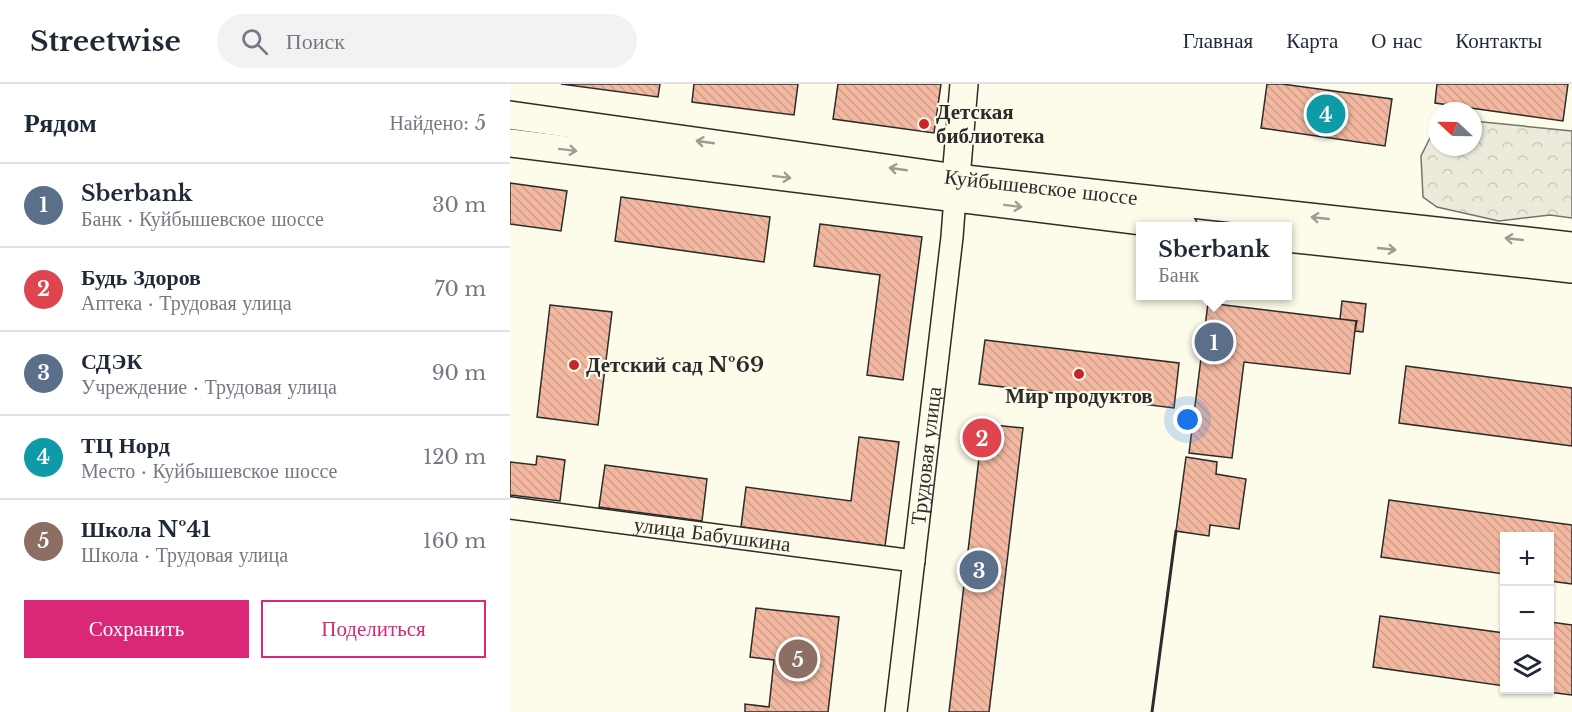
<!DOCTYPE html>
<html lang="ru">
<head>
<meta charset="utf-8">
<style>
  :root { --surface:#fff; --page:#f2f2f3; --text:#1f2937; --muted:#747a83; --line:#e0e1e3; --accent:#db2777 }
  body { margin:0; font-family:"Libre Baskerville",serif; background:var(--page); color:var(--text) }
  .controls { position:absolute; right:18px; bottom:18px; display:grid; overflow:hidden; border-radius:0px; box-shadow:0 2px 4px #0004 }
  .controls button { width:54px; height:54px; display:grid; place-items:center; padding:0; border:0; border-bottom:2px solid var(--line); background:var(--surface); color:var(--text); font:30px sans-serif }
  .compass { position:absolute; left:918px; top:18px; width:54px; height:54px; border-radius:50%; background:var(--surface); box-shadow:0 2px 4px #0004; rotate:292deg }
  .you { position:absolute; left:678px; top:336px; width:21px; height:21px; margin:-15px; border:4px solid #fff; border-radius:50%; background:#1a73e8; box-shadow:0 0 0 9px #1a73e833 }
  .badge { display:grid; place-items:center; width:39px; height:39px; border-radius:50%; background:var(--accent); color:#fff; font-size:20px; font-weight:700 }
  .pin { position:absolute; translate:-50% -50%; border:3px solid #fff; box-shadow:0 2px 6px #0006 }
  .popup { position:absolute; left:626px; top:138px; width:156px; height:78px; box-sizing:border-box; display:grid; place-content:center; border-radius:0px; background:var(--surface); filter:drop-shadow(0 2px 4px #0005); font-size:20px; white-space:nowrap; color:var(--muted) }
  .popup b { font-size:22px; color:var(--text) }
  .popup::after { content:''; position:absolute; left:50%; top:100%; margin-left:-12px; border:12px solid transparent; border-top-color:var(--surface) }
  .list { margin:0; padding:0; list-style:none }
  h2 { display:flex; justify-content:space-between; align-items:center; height:78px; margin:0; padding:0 24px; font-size:26px }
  h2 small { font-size:20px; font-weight:400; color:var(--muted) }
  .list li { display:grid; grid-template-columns:39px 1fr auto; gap:18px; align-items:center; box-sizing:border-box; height:84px; padding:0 24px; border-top:2px solid var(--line) }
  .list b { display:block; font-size:22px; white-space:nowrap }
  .list p { margin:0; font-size:20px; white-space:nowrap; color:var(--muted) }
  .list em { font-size:20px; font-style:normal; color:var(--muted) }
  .actions { display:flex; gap:12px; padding:18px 24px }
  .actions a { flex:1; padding:14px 0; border:2px solid var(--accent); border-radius:0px; text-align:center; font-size:21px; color:var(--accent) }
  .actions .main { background:var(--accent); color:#fff }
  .icon { flex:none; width:33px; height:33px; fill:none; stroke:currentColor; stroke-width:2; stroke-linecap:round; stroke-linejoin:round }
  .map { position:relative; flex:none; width:1062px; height:628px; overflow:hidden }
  header { display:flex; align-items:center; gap:36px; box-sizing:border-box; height:84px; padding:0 30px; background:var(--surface); border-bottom:2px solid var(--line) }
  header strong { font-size:28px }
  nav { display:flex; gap:33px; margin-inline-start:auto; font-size:21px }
  .search { width:420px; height:54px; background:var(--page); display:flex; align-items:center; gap:15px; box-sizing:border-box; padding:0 21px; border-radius:33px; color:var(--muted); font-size:22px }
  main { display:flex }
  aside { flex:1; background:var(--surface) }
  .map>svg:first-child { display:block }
  .forest { fill:url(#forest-crowns); stroke:#74746e; stroke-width:1.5 }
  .building { fill:url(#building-back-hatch); stroke:#2b2b2b; stroke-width:1.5 }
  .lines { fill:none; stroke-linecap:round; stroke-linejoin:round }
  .minor-casing { stroke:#2b2b2b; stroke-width:24 }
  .major-casing { stroke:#2b2b2b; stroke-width:30 }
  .minor { stroke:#fdfbea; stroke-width:21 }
  .major { stroke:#fdfbea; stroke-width:27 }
  .wall { stroke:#2b2b2b; stroke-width:3 }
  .oneway { stroke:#9e9d94 }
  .poi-dot { fill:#c62828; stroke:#fdfbea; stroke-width:2 }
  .labels { text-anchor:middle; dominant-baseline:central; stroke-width:4.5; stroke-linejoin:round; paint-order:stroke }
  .poi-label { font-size:21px; font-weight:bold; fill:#2b2b2b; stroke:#fdfbea; text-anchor:start }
  .street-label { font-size:21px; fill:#2b2b2b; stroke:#fdfbea }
</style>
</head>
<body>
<header>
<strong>Streetwise</strong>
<div class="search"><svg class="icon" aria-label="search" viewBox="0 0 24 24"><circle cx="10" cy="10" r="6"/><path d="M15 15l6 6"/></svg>Поиск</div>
<nav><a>Главная</a><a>Карта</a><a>О нас</a><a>Контакты</a></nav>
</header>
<main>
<aside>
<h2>Рядом<small>Найдено: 5</small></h2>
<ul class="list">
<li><span class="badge" style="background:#5c6f8a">1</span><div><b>Sberbank</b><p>Банк · Куйбышевское шоссе</p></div><em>30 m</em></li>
<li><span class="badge" style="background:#e0444e">2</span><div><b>Будь Здоров</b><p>Аптека · Трудовая улица</p></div><em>70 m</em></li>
<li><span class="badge" style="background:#5c6f8a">3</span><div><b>СДЭК</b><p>Учреждение · Трудовая улица</p></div><em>90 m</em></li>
<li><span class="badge" style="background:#0f9aa8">4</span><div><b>ТЦ Норд</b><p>Место · Куйбышевское шоссе</p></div><em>120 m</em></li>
<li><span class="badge" style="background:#8d6e63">5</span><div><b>Школа №41</b><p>Школа · Трудовая улица</p></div><em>160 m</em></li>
</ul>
<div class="actions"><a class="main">Сохранить</a><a>Поделиться</a></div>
</aside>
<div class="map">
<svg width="1062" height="628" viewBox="0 0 1062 628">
  <defs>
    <pattern id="forest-crowns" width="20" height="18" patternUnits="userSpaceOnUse" patternTransform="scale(1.5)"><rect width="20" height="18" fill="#ecebdb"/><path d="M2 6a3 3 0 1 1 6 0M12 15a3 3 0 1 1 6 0" fill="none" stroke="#cbcabc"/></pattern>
    <pattern id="building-back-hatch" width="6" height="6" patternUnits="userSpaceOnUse" patternTransform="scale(1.5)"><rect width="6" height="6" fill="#f2b8a0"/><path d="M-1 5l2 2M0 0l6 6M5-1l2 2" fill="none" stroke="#d09e8a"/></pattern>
  </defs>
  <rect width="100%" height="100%" fill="#fdfbea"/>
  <path class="forest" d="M963,37l99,10v87l-22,-3 -51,6 -62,-14 -14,-10 -2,-41 16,-32v23h36z"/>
  <path class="building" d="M51,0h99l-2,13z
    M184,0h104l-4,31 -102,-13z
    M328,0h103l-7,49 -101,-14z
    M757,0h15l110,15 -7,47 -124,-18z
    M927,0h131l-5,37 -128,-18z
    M0,99l57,8 -6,40 -51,-7z
    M111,113l149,20 -6,45 -149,-21z
    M310,140l102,13 -19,143 -36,-5 13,-100 -66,-9z
    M832,217l24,3 -3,28 -8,-1 2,-10 -17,-2z
    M698,219l148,18 -6,53 -106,-12 -12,96 -43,-5z
    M40,221l62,7 -14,113 -61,-8z
    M475,256l194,23 -5,45 -195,-24z
    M896,282l166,22v58l-173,-23z
    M473,340l40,4 -34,284h-40z
    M349,353l40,5 -14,104 -144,-19 5,-40 105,14z
    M27,372l28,4 -5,41 -50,-6v-33l26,3z
    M676,373l31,5 -1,12 30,5 -7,50 -29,-4 -1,11 -33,-5z
    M95,381l102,14 -5,42 -103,-14z
    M879,416l183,25v59l-22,-3v-45h-46v38l-123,-17z
    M246,524l83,9 -11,95h-83v-8l24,3 5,-47 -24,-3z
    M870,532l124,17v53l-131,-19z
    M1040,538l22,3v70l-41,-5h19z"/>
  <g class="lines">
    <g class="minor-casing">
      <g id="minor">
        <path id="s1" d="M0,424l404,53"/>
        <path id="s2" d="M386,628l56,-475 4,-53"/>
      </g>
    </g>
    <g class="major-casing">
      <g id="major">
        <path id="s3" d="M0,31l446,63 616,68"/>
        <path d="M0,59l673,83"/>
        <path d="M446,94l8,-94"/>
        <path d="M777,154l285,31"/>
      </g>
    </g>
    <use href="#minor" class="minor"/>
    <use href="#major" class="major"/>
    <path class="wall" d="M642,628l24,-181"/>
  </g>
  <defs><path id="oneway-shaft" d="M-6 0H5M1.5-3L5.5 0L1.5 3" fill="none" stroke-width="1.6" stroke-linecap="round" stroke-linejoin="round" transform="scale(1.5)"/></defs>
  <g class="oneway">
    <use href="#oneway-shaft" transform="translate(195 58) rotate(-172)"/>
    <use href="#oneway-shaft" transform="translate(58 66) rotate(7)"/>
    <use href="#oneway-shaft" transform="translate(388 85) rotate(-172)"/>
    <use href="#oneway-shaft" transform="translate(272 93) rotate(7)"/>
    <use href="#oneway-shaft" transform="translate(503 122) rotate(7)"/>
    <use href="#oneway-shaft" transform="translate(810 134) rotate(-174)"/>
    <use href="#oneway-shaft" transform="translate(1004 155) rotate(-174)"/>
    <use href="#oneway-shaft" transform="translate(877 165) rotate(6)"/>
  </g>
  <g class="poi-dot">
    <circle cx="414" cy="40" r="6"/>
    <circle cx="64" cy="281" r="6"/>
    <circle cx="569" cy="290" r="6"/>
  </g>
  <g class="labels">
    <g class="poi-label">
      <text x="426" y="28">Детская<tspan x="426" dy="24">библиотека</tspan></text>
      <text x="76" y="281">Детский сад №69</text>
      <text x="569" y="312" text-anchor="middle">Мир продуктов</text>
    </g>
    <g class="street-label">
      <text stroke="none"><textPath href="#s3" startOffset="536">Куйбышевское шоссе</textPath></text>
      <text stroke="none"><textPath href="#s2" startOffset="258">Трудовая улица</textPath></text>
      <text stroke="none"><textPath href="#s1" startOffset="204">улица Бабушкина</textPath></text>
    </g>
  </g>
</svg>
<div class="controls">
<button>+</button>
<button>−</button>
<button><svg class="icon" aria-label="layers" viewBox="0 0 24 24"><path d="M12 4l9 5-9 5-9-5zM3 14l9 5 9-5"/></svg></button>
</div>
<svg class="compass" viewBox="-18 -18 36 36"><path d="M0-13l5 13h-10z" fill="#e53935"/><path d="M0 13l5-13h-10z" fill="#747a83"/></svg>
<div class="you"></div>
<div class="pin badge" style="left:704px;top:258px;background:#5c6f8a">1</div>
<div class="popup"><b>Sberbank</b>Банк</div>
<div class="pin badge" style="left:472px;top:354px;background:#e0444e">2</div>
<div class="pin badge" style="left:469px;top:486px;background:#5c6f8a">3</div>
<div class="pin badge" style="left:816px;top:30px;background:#0f9aa8">4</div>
<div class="pin badge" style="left:288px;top:575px;background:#8d6e63">5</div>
</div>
</main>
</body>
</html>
